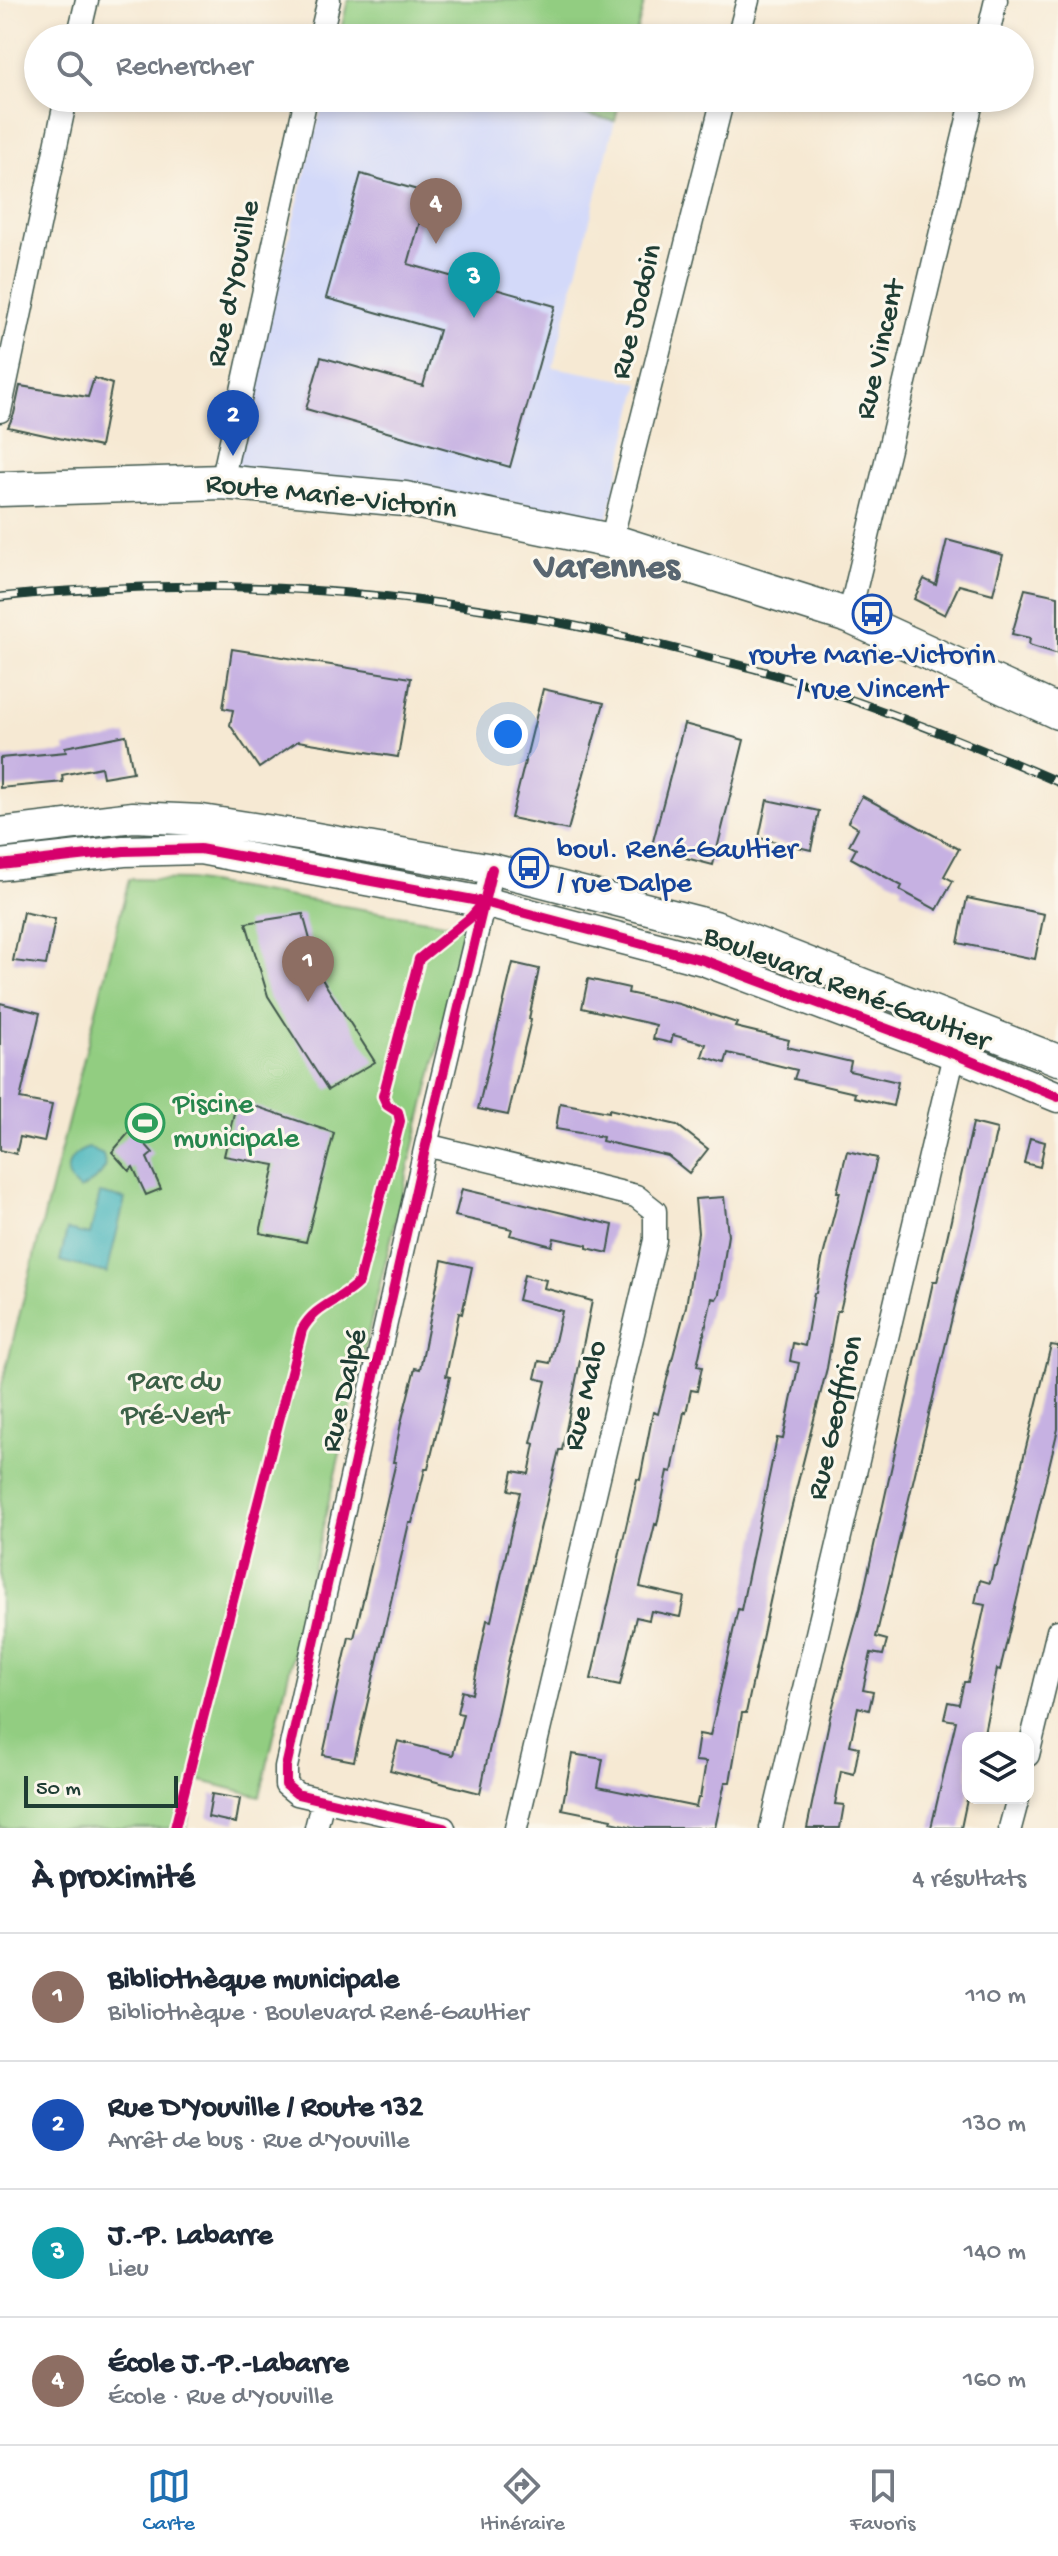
<!DOCTYPE html>
<html lang="fr">
<head>
<meta charset="utf-8">
<style>
  :root { --surface:#fff; --page:#f2f2f3; --text:#1f2937; --muted:#747a83; --line:#e0e1e3; --accent:#1f6fb2 }
  body { margin:0; font-family:"Gochi Hand",sans-serif; background:var(--page); color:var(--text) }
  .controls { position:absolute; right:24px; bottom:24px; display:grid; overflow:hidden; border-radius:16px; box-shadow:0 4px 12px #0003 }
  .controls button { width:72px; height:72px; display:grid; place-items:center; padding:0; border:0; border-bottom:2px solid var(--line); background:var(--surface); color:var(--text); font:40px sans-serif }
  .scale { position:absolute; left:24px; bottom:20px; width:154px; box-sizing:border-box; padding-left:8px; border:4px solid #1f3d34; border-top:0; font-size:22px; line-height:28px; white-space:nowrap; color:#1f3d34; -webkit-text-stroke:6px #fbf7ec; paint-order:stroke }
  .you { position:absolute; left:508px; top:734px; width:28px; height:28px; margin:-20px; border:6px solid #fff; border-radius:50%; background:#1a73e8; box-shadow:0 0 0 12px #1a73e833 }
  .badge { display:grid; place-items:center; width:52px; height:52px; border-radius:50%; background:var(--accent); color:#fff; font-size:26px; font-weight:700 }
  .pin { position:absolute; translate:-50% -66px; filter:drop-shadow(0 2px 4px #0008) }
  .pin::after { content:''; position:absolute; top:42px; width:28px; height:24px; background:inherit; clip-path:polygon(0 0,100% 0,50% 100%) }
  .list { margin:0; padding:0; list-style:none }
  h2 { display:flex; justify-content:space-between; align-items:center; height:104px; margin:0; padding:0 32px; font-size:34px }
  h2 small { font-size:26px; font-weight:400; color:var(--muted) }
  .list li { display:grid; grid-template-columns:52px 1fr auto; gap:24px; align-items:center; box-sizing:border-box; height:128px; padding:0 32px; border-top:2px solid var(--line) }
  .list b { display:block; font-size:30px; white-space:nowrap }
  .list p { margin:0; font-size:26px; white-space:nowrap; color:var(--muted) }
  .list em { font-size:26px; font-style:normal; color:var(--muted) }
  .icon { flex:none; width:44px; height:44px; fill:none; stroke:currentColor; stroke-width:2; stroke-linecap:round; stroke-linejoin:round }
  .map { position:relative; flex:none; width:1058px; height:1828px; overflow:hidden }
  .search { position:absolute; background:var(--surface); box-shadow:0 4px 12px #0003; left:24px; right:24px; top:24px; height:88px; display:flex; align-items:center; gap:20px; box-sizing:border-box; padding:0 28px; border-radius:44px; color:var(--muted); font-size:30px }
  .sheet { height:616px; background:var(--surface) }
  nav { display:flex; justify-content:space-around; align-items:center; box-sizing:border-box; height:112px; border-top:2px solid var(--line); background:var(--surface); font-size:22px; color:var(--muted) }
  nav a { display:grid; justify-items:center; gap:4px }
  nav .on { color:var(--accent) }
  .map>svg:first-child { display:block }
  .built { fill:#d3d9f9 }
  .green { fill:#92cd81; stroke:#58855a; stroke-width:2 }
  .water { fill:#43b3ba; stroke:#317877; stroke-width:2 }
  .building { fill:#c6b1e2 }
  .lines { fill:none; stroke-linecap:round; stroke-linejoin:round }
  .street-casing { stroke:#3f574c; stroke-width:25 }
  .secondary-casing { stroke:#3f574c; stroke-width:33 }
  .primary-casing { stroke:#3f574c; stroke-width:37 }
  .street { stroke:#fff; stroke-width:22 }
  .secondary { stroke:#fff; stroke-width:30 }
  .primary { stroke:#fff; stroke-width:34 }
  .rail-casing { stroke:#1f3d34; stroke-width:9 }
  .rail { stroke:#fbf7ec; stroke-width:6; stroke-dasharray:18; stroke-linecap:butt }
  .cycleway-casing { stroke:#fbf7ec; stroke-width:15 }
  .cycleway { stroke:#d6006c; stroke-width:10 }
  .labels { text-anchor:middle; dominant-baseline:central; stroke-width:6; stroke-linejoin:round; paint-order:stroke }
  .street-label { font-size:30px; fill:#1f3d34; stroke:#fbf7ec }
  .transit-label { font-size:30px; fill:#164399; stroke:#fbf7ec }
  .leisure-label { font-size:30px; fill:#27864d; stroke:#fbf7ec; text-anchor:start }
  .park-label { font-size:30px; fill:#3c6147; stroke:#fbf7ec }
  .district-label { font-size:38px; font-weight:bold; fill:#596671; stroke:#fbf7ec }
</style>
</head>
<body>
<div class="map">
<svg width="1058" height="1828" viewBox="0 0 1058 1828">
  <rect width="100%" height="100%" fill="#fbf7ec"/>
  <filter id="ink" filterUnits="userSpaceOnUse"><feTurbulence type="fractalNoise" baseFrequency=".0125" numOctaves="2"/><feDisplacementMap in="SourceGraphic" scale="16" xChannelSelector="R" yChannelSelector="G"/><feConvolveMatrix kernelMatrix="1 2 1 2 8 2 1 2 1" color-interpolation-filters="sRGB"/></filter>
  <filter id="wash" filterUnits="userSpaceOnUse"><feTurbulence type="fractalNoise" baseFrequency=".006" numOctaves="4" result="noise"/><feDisplacementMap in="SourceGraphic" scale="32" xChannelSelector="R" yChannelSelector="G"/><feGaussianBlur stdDeviation="1.8" result="paint"/><feColorMatrix in="noise" values="0 0 0 0 0 0 0 0 0 0 0 0 0 0 0 0 0 1.4 0 .05"/><feComposite in="paint" operator="in"/></filter>
  <g filter="url(#wash)">
    <rect width="100%" height="100%" fill="#f6e9d3"/>
    <path class="built" d="M324,98h188l103,23 -62,246 87,16 -32,135 -196,-31 -181,-19z"/>
    <path class="green" d="M348,0h297l-10,38h-296z
      M512,98h108l-5,23z
      M129,879l61,1 278,47 -93,377 -115,492 -62,-16 -12,48h-186v-436z"/>
    <path class="water" d="M89,1148l14,7c7,19 -9,25 -23,35 -20,-14 -14,-36 9,-42z
      M100,1193l25,6 -18,74 -47,-12 7,-31 23,5z"/>
    <g id="blocks">
      <path class="building" d="M361,174l67,19 -20,71 147,42 -45,161 -204,-58 15,-52 102,29 16,-56 -113,-32z
        M94,378l18,6 -12,63 -92,-20 6,-13 6,-28 68,11z
        M947,540l56,15 -10,39 -34,-9 -14,30 -31,-16 10,-20 12,6z
        M1025,589l33,7v58l-29,-9 1,-7 -18,-4z
        M232,649l179,29 -13,79 -100,-16 -39,27 -29,-43 3,-15 -10,-2z
        M543,689l61,14 -36,127 -57,-12z
        M684,724l60,16 -31,125 -62,-16z
        M126,735l7,37 -30,5 -2,-10 -39,8 1,7 -63,6v-30l66,-6 -1,-5z
        M862,796l97,53 -15,27 9,5 -16,29 -37,-20 2,-4 -51,-28 5,-9 -7,-4 9,-17 -10,-6z
        M767,800l52,11 -8,39 -52,-12z
        M967,898l77,16 -9,45 -77,-16z
        M23,912l32,7 -9,46 -33,-4z
        M303,914l17,62 55,86 -47,28 -60,-94 -22,-73z
        M513,963l26,6 -10,50 2,1 -23,95 -30,-6z
        M588,979l41,9 -1,5 51,11 58,19 -2,4 54,13 -2,7 64,15 -2,9 49,11 -5,24 -39,-9 1,-4 -61,-14 3,-9 -69,-17 -3,10 -23,-7 4,-12 -33,-9 -2,8 -18,-4 3,-14 -74,-17z
        M0,1003l40,10 -20,86 32,6 -8,37 -24,-5 -4,17 -16,-4z
        M237,1100l97,33 -28,109 -46,-9 15,-68 -51,-9z
        M560,1103l49,9v-3l68,16 31,24 -19,24 -21,-17 -66,-15 1,-4 -47,-8z
        M973,1123l24,6 -121,508 11,3 -4,15 -12,-2 -8,37 10,2 -4,18 -11,-3 -8,38 9,2 -5,27 -13,-3 -6,33 9,1 -4,23h-33l23,-111 30,-109 73,-326h4z
        M132,1129l21,24 -6,5 14,31 -15,6 -13,-28 -4,4 -17,-19z
        M1030,1138l15,4 -5,25 -16,-4z
        M847,1151l30,7 -37,153h-3l-10,57 -44,173 -37,172h-4l-12,69h-5l-10,46h-77l-27,-6 1,-3 -50,-10 10,-55 31,5 -5,28 98,20 2,-9h2l6,-36 -11,-1 4,-27 11,2 28,-127 3,1 36,-172 6,1 16,-76 -9,-2 3,-18 12,3 9,-53h2l6,-33 18,-68h-3z
        M462,1189l151,36 -5,28 -21,-5v-3l-33,-7 -2,8 -42,-11 2,-6 -57,-13z
        M724,1197l4,38 -9,59 -3,5 -4,-1 -15,68 5,1 -5,24 -6,-1 -5,23 -2,-1 -12,60 -4,-1 -11,54 -2,-1 -15,63 44,10 -4,20 -29,-6 -2,9 -13,-3 -16,68 -29,-6 46,-200 3,1 13,-68 5,2 28,-108 12,-73 -3,-34z
        M442,1260l30,7 -10,47 -3,-1 -13,63 4,1 -22,92h-3l-13,54h-3l-55,238 -31,-6 26,-118 5,1 42,-176h-3l8,-39 14,-55 5,1z
        M524,1275l22,5 -2,8 48,13 -30,149h-3l-52,217 -27,126 -90,-23 8,-29 55,14 10,-41 -6,-1 5,-22 10,3 15,-74 4,1 29,-129 -11,-2 4,-19 16,3 6,-30 -4,-1 15,-62 -11,-3 4,-17 11,2 12,-52 -44,-11z
        M1051,1345l7,1v83l-58,241 -3,-1 -14,69h-15v57l-7,33h-30l25,-107 -12,-2 4,-17 11,2 5,-22h4l17,-77 -10,-2 5,-23 10,3 4,-17h3z
        M212,1794l28,5 -4,24 -28,-6z"/>
    </g>
  </g>
  <g filter="url(#ink)">
    <use href="#blocks" fill-opacity="0" stroke="#3f574c" stroke-width="2"/>
    <g class="lines">
      <g class="street-casing">
        <path id="street" d="M78,38l9,-38
          M320,38l9,-38
          M738,38l10,-38
          M987,38l9,-38
          M0,411l66,-313
          M222,482l84,-384
          M611,541l112,-443
          M849,616l124,-518
          M426,1145l210,51 19,15v29l-139,588
          M1028,1755l30,-124
          M316,1828l7,-28
          M444,1828l-147,-34 -11,-9v-18l140,-622 66,-276
          M771,1828l191,-807
          M1010,1828l8,-30"/>
      </g>
      <g class="secondary-casing">
        <path id="secondary" d="M0,833l133,-16 69,3 109,17 181,32 223,57 343,134
          M0,865l124,-14 76,-2 284,53 219,58 251,94 104,43"/>
      </g>
      <g class="primary-casing">
        <path id="primary" d="M0,489l222,-7 183,17 206,42 238,75 209,96"/>
      </g>
      <use href="#street" class="street"/>
      <use href="#secondary" class="secondary"/>
      <use href="#primary" class="primary"/>
      <g class="rail-casing">
        <path id="rail" d="M0,597c231,-26 464,-3 688,55 29,8 59,14 88,23 96,29 190,67 282,107"/>
      </g>
      <use href="#rail" class="rail"/>
      <g class="cycleway-casing">
        <path id="cycleway" d="M0,865l124,-14 76,-2 284,53 219,58 251,94 104,43
          M175,1828l127,-498c13,-25 39,-29 57,-48l41,-161 -2,-9 -11,-7 -4,-9 36,-137 51,-41 14,-16
          M444,1828l-147,-34 -11,-9v-18l140,-622 66,-276"/>
      </g>
      <use href="#cycleway" class="cycleway"/>
    </g>
  </g>
  <defs>
    <g id="bus-ring" transform="scale(2)"><circle r="9.5" fill="#fbf7ec" stroke="#1a4fb4" stroke-width="1.5"/><path d="M-5-6H5V4H4V6H2V4H-2V6H-4V4H-5ZM-3.5-4V0h7V-4ZM-3.5 1.2v1.5H-2V1.2ZM2 1.2v1.5H3.5V1.2Z" fill="#1a4fb4"/></g>
    <g id="stadium-ring" transform="scale(2)"><circle r="9.5" fill="#fbf7ec" stroke="#2e9e5b" stroke-width="1.5"/><path d="M0-5a6.5 5 0 1 0 0 10a6.5 5 0 1 0 0-10ZM-3.5-1.8h7v3.6h-7Z" fill="#2e9e5b"/></g>
  </defs>
  <g fill-rule="evenodd">
    <use href="#bus-ring" x="872" y="614"/>
    <use href="#bus-ring" x="529" y="868"/>
    <use href="#stadium-ring" x="145" y="1123"/>
  </g>
  <g class="labels">
    <g class="street-label">
      <text transform="translate(235 284) rotate(-78)">Rue d'Youville</text>
      <text transform="translate(638 312) rotate(-76)">Rue Jodoin</text>
      <text transform="translate(882 350) rotate(-77)">Rue Vincent</text>
      <text transform="translate(331 498) rotate(6)">Route Marie-Victorin</text>
      <text transform="translate(846 990) rotate(21)">Boulevard René-Gaultier</text>
      <text transform="translate(346 1391) rotate(-77)">Rue Dalpé</text>
      <text transform="translate(587 1396) rotate(-77)">Rue Malo</text>
      <text transform="translate(837 1418) rotate(-77)">Rue Geoffrion</text>
    </g>
    <g class="transit-label">
      <text x="872" y="657">route Marie-Victorin<tspan x="872" dy="34">/ rue Vincent</tspan></text>
      <text x="557" y="851" text-anchor="start">boul. René-Gaultier<tspan x="557" dy="34">/ rue Dalpe</tspan></text>
    </g>
    <g class="leisure-label">
      <text x="173" y="1106">Piscine<tspan x="173" dy="34">municipale</tspan></text>
    </g>
    <g class="park-label">
      <text x="175" y="1383">Parc du<tspan x="175" dy="34">Pré-Vert</tspan></text>
    </g>
    <g class="district-label">
      <text x="607" y="569">Varennes</text>
    </g>
  </g>
</svg>
<div class="controls">
<button><svg class="icon" aria-label="layers" viewBox="0 0 24 24"><path d="M12 4l9 5-9 5-9-5zM3 14l9 5 9-5"/></svg></button>
</div>
<div class="scale">50 m</div>
<div class="you"></div>
<div class="pin badge" style="left:308px;top:1002px;background:#8d6e63">1</div>
<div class="pin badge" style="left:233px;top:456px;background:#1a4fb4">2</div>
<div class="pin badge" style="left:474px;top:318px;background:#0f9aa8">3</div>
<div class="pin badge" style="left:436px;top:244px;background:#8d6e63">4</div>
<div class="search"><svg class="icon" aria-label="search" viewBox="0 0 24 24"><circle cx="10" cy="10" r="6"/><path d="M15 15l6 6"/></svg>Rechercher</div>
</div>
<section class="sheet">
<h2>À proximité<small>4 résultats</small></h2>
<ul class="list">
<li><span class="badge" style="background:#8d6e63">1</span><div><b>Bibliothèque municipale</b><p>Bibliothèque · Boulevard René-Gaultier</p></div><em>110 m</em></li>
<li><span class="badge" style="background:#1a4fb4">2</span><div><b>Rue D'Youville / Route 132</b><p>Arrêt de bus · Rue d'Youville</p></div><em>130 m</em></li>
<li><span class="badge" style="background:#0f9aa8">3</span><div><b>J.-P. Labarre</b><p>Lieu</p></div><em>140 m</em></li>
<li><span class="badge" style="background:#8d6e63">4</span><div><b>École J.-P.-Labarre</b><p>École · Rue d'Youville</p></div><em>160 m</em></li>
</ul>
</section>
<nav>
<a class="on"><svg class="icon" aria-label="map" viewBox="0 0 24 24"><path d="M3 6l6-2 6 2 6-2v14l-6 2-6-2-6 2zM9 4v14M15 6v14"/></svg>Carte</a>
<a><svg class="icon" aria-label="directions" viewBox="0 0 24 24"><path d="M12 3l9 9-9 9-9-9zM9 14v-3h6M13 9l2 2-2 2"/></svg>Itinéraire</a>
<a><svg class="icon" aria-label="saved" viewBox="0 0 24 24"><path d="M7 4h10v16l-5-4-5 4z"/></svg>Favoris</a>
</nav>
</body>
</html>
